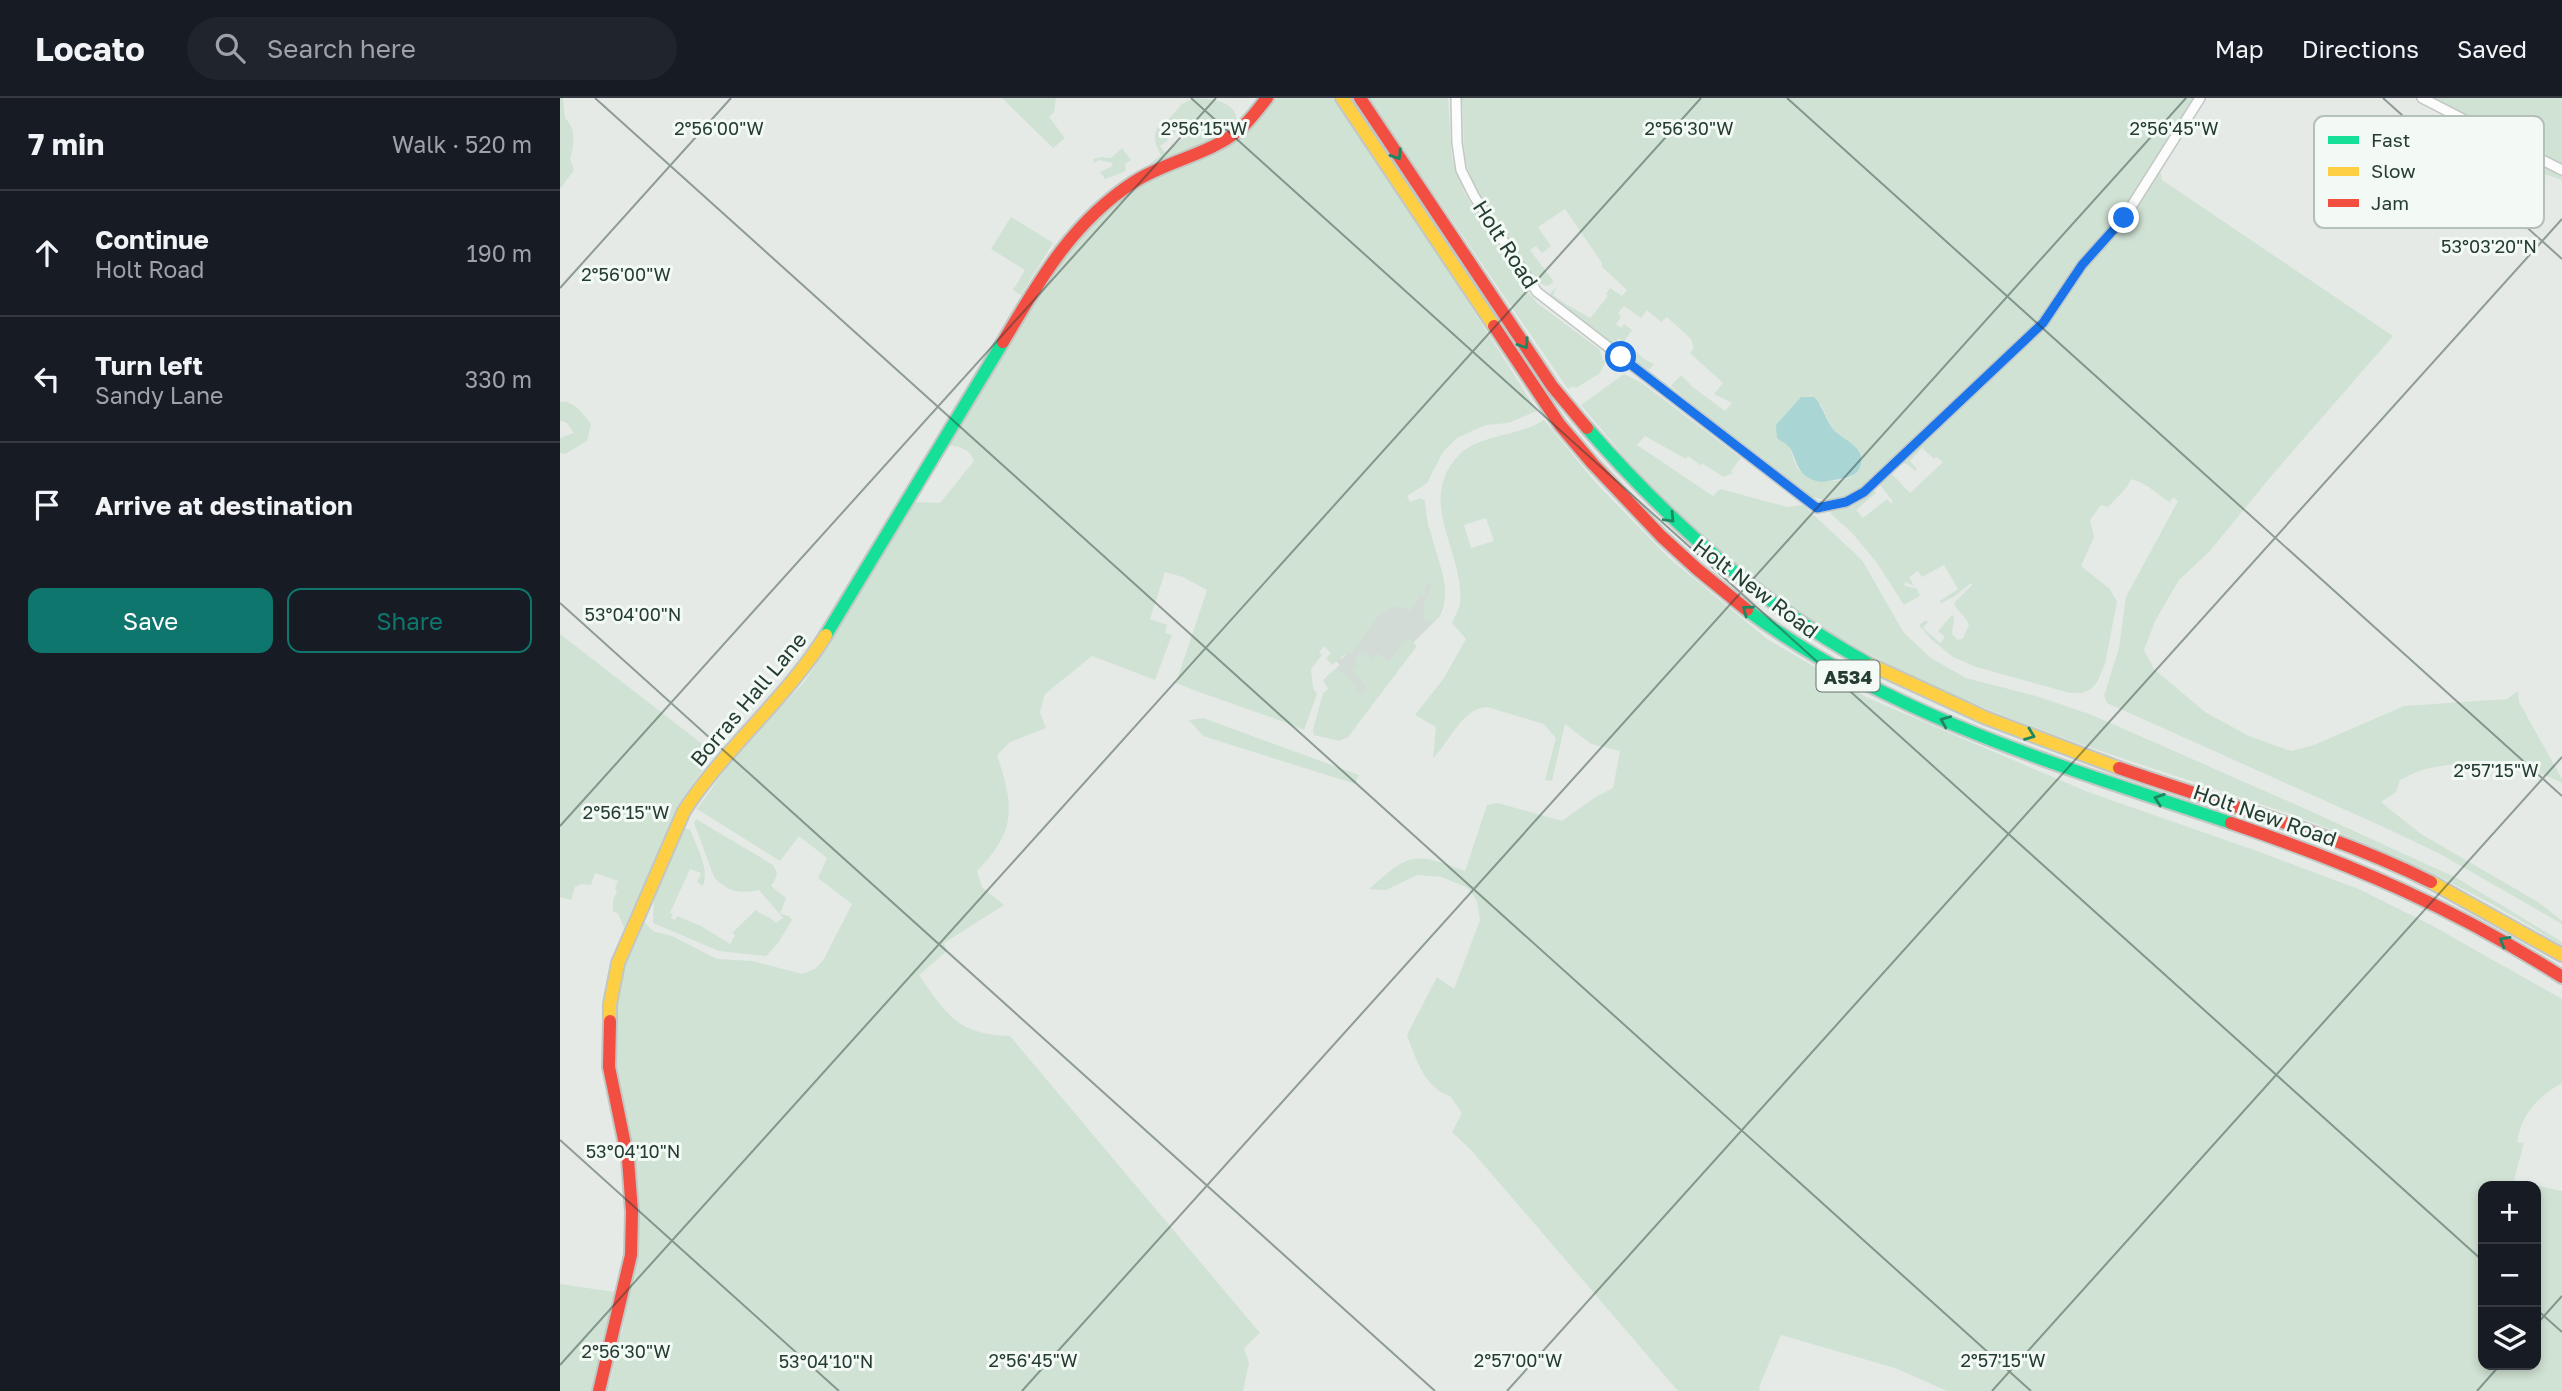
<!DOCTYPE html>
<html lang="en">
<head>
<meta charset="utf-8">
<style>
  :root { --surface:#171b24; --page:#20242c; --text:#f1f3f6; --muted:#9ea1a6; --line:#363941; --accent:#0f766e }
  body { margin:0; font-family:"Golos Text",sans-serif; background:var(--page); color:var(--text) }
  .controls { position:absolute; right:21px; bottom:21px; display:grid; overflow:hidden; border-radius:14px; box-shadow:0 4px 10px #0003 }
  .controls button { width:63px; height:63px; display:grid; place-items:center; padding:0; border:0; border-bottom:2px solid var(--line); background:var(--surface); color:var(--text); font:35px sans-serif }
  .stop { position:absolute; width:21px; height:21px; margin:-16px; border:5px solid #1a73e8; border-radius:50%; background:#fff }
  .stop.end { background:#1a73e8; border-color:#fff; box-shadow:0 2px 7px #0008 }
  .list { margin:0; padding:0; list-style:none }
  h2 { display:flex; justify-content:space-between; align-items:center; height:91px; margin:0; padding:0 28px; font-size:30px }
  h2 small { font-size:23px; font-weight:400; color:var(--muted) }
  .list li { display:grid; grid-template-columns:46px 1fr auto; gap:21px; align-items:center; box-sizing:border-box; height:126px; padding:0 28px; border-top:2px solid var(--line) }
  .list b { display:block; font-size:26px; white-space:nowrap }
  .list p { margin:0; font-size:23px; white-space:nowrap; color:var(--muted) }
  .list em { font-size:23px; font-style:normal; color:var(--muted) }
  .actions { display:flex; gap:14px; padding:21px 28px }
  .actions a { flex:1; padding:16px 0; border:2px solid var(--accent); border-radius:14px; text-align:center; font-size:24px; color:var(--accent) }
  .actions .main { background:var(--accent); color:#fff }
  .icon { flex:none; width:38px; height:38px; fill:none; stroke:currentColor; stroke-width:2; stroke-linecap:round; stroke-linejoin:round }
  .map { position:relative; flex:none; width:2002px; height:1293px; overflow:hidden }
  header { display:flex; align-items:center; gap:42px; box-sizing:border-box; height:98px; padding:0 35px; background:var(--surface); border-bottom:2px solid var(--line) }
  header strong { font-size:33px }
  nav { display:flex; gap:38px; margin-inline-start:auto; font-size:24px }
  .search { width:490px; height:63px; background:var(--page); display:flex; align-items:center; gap:18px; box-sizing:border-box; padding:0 24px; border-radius:38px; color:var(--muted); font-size:26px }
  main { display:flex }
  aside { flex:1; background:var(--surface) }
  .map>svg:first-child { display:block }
  .built { fill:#d3dbd7 }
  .green { fill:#d0e2d3; fill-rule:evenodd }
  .water { fill:#a9d5d5 }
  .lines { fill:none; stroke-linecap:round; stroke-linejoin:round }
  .street-casing { stroke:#c2c7c4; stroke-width:12 }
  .fast-casing { stroke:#c1c7c4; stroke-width:16 }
  .slow-casing { stroke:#c1c7c4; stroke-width:16 }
  .jam-casing { stroke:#c1c7c4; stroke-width:16 }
  .street { stroke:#fbfcfb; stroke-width:9 }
  .fast { stroke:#16e098; stroke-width:12 }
  .slow { stroke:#ffcf43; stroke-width:12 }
  .jam { stroke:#f24e42; stroke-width:12 }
  .oneway { stroke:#1e8660 }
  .route { stroke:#1a73e8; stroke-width:9 }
  .ticks { fill:none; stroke:#243c32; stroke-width:2; stroke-opacity:0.45 }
  .labels { text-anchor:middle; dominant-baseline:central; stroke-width:6; stroke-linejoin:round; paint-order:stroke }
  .shield { fill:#f3f9f5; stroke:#62756c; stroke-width:2 }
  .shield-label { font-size:19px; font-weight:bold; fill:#243c32 }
  .street-label { font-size:21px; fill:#243c32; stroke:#f3f9f5 }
  .key { fill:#f3f9f5; stroke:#b5c0ba; stroke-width:2 }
  .key-label { font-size:19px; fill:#243c32 }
  .ticks-label { font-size:18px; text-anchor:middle; fill:#243c32; stroke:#f3f9f5; stroke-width:6; stroke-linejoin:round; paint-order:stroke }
</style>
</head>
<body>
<header>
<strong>Locato</strong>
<div class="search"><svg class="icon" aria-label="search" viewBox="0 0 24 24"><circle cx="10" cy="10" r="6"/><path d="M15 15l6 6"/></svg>Search here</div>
<nav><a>Map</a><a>Directions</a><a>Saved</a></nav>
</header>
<main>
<aside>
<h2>7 min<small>Walk · 520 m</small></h2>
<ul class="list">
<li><svg class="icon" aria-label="ahead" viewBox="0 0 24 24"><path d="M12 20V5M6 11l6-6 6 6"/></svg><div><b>Continue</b><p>Holt Road</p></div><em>190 m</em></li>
<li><svg class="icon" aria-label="left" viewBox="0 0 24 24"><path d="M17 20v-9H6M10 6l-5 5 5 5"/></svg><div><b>Turn left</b><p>Sandy Lane</p></div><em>330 m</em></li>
<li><svg class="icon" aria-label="arrive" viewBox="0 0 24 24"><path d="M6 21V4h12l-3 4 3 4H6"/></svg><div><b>Arrive at destination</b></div></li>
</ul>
<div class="actions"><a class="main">Save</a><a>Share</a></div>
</aside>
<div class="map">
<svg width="2002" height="1293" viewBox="0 0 2002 1293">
  <rect width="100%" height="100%" fill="#e5eae7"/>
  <path class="built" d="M869,429l15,54v24l-4,11 -26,26 -49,65 -39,-30 14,-12 -4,-4 3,-4 3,2 27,-31 34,-89z"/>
  <path class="green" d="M0,0h3l2,20c12,11 9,27 5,41l4,11 -14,19z
    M442,0h54l-2,14 -5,5 16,21 -12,10z
    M634,0c17,0 49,4 41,28 -27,19 -57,26 -87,39l13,-10c-5,-8 -9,-20 -3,-28l10,13 -8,6 5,6 23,-17 -6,-8 -9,7 -8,-11 17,-19z
    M715,0h58l111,166 93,147 -29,12 -23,2 -28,13 -14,14 -16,31 -20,13 3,6 11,-4 4,3c1,10 2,19 4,28 7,30 30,68 4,94l-9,-4v-14l8,-21 -1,-3 -5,6 -1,8 -7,1v4l-8,11c-27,-18 -44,26 -58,42h-5l-15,12 -6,-7 5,-5 -7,-7 -5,6 3,3 -11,14 2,19 4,6 -13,36c-42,-17 -86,-30 -128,-47l31,-93 -24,-13 -18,-5 -15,47 17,6 -2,8 7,2 -17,45 -63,-24 -47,38 -5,18 6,16 -36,14 -13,13c17,51 20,76 -20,116l5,16 22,18 -60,38 3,8 -28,24c29,41 38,59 91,61l250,297 -16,15 5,15 -6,28h-637c10,-18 6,-40 16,-58l16,-97 -3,-59 -22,-117 3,-65 7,-32 21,-52 1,12 8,8 19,5 45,23 35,2 50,13 13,-5 9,-10 28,-55 -34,-26 9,-20 -28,-22 -19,25 -83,-52 38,-53 70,-75 36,-56 73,-123 26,1 34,-42c-5,-13 -14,-14 -26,-16l108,-182 24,-27 64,-57 59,-23 65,-53 2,1z
    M808,0h80l4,60 13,36 59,93 13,16 62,46 4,11 3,1 -6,12 -24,15 -2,-2 -6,3z
    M901,0h739l-48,74 -4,-2 -25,45 37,-47 2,12 231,156 -120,138 -64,78 -30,28 -24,41 -11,29 10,19 51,43 44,24 42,15 23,-6 90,-39 103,-7 11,-8 1,11 43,77v4c-37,-20 -96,-24 -136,-14 -9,2 -17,7 -26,11l-4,12 -15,10 40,32 117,68 24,19v3l-122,-70 -52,-25 -281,-126 -3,-7 15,-48 7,-51 52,-96 -5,-4 -3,5c-16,-9 -19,-17 -39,-23l-4,8 -19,20 -7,-2 -11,15 4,17 -13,29 29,23 7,13 -12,62 -8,18 -6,7 -9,4h-12l-94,-26 -23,-10 -21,-17 -13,-15 7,-5 2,2 -5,6 17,15 5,-6 -7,-6 14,-16 2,2 -2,17 6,6 5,-2 6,-13c-4,-10 -12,-13 -15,-22l18,-18 -1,-2 -16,13 -14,7 -1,-2 18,-12 -14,-24 -22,12 -4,-6 -9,6 5,9 -8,-4 -3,3 14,4 3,7 -16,9 -27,-42 -24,-29 -22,-20v-4l21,-4 21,-17 3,4 -20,17 7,8 24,-19 5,5v-4l-13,-16 11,-12 20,21 33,-31 -7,-5 -2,2 -12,-11 -12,13 7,8 -2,2 -8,-7 -7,-1c-24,16 -61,49 -91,32l-86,-64 -52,-45 10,-11 13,13 31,23 7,-8 -18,-9 9,-11 -33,-30 4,-5 -3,-9 -24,-22 -6,5 -14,-12 -6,8 -17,-12 -6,7 3,4 -5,7 5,4 3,-4 8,6 -8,11 20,18 10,5 -5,6 -33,-24 5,-6 -2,-2 -6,6 -62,-46 -1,-5 7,-6 -4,8 11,8 26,15 18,-22 -2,-2 4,-6 12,8 5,-6 -25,-23v-4l-37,-54 -27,18 13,19 -9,7 -6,-7 -6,4 24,32 -7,4 -11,-4c-21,-33 -57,-77 -68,-113 -8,-24 -2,-47 -7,-71zM1260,305c5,10 9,22 16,29 9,8 26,14 26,28 1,26 -49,26 -63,10 -6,-8 -6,-17 -11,-25z
    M1874,0h128v82c-15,-7 -45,-9 -46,-30l-25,-20z
    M562,50l9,12 -6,4 1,7 -21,8 -5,-7 11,-5 2,-4 -14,-3 -4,3 -2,-4 8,-2 10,1z
    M451,119l42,26 -32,52 -8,-5 12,-20 -34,-21z
    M1064,276l18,9 99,75 -10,13 2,2 -9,4 -21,-13 -3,1 -12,-9 -2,3 -41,-23 -8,9 76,51 7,-7 68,18 15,-2 59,55 42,73 27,25 35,20 70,18 56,19 207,91 158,72 105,64v4c-73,-47 -154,-87 -235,-118 -31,-13 -65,-23 -97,-34 -126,-42 -255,-81 -372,-146 -61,-34 -119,-77 -170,-124 -40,-36 -73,-79 -107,-119z
    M0,304c14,-2 23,12 31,22l-4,17 -22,13 -5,-1v-15l14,-5 -8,-11 -6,-1z
    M984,322l52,63 73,75 98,81 101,59 220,94 169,59 104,39 70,35 131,74v84c-25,14 -40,31 -45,59l7,1 -10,37 48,11v200h-615l-52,-23 -114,-33 -22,52 2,4h-83l-206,-240 -20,-19 10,-19 -12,-17c-25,-7 -35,-39 -43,-61l30,-58 17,12 26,-69 -3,-19 -9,-13 -27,-11 -24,-2 -31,15 -17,-1c41,-37 45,-37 96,-18l22,-66 11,-2 64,18 32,-23 19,-10 7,-37 -29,-7 -26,-20 -13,57 -7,-1 11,-42 -12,-14 -57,-17c-26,2 -37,35 -54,51l3,-31 -21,-12 29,-37 22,-39 -14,-16c2,-6 7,-13 8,-20 5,-51 -46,-103 0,-149 21,-20 58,-17 84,-34zM926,420l8,23 -23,7 -7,-23zM1923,1088h53v179h-53z
    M0,536l154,119 -34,50 -56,125 -6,-15 -5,-1v-12l4,-9 -2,-3 3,-7 -23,-8 -4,12 -10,-1 -6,3 -4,13 -11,-3z
    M848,540l9,8 -69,91 -9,4 -25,-6 -1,-5 10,-37 5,-4 -5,-9 14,-12 19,16 -1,6 7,5 5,-6 -14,-20 4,-4 -2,-7 8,-6 9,7 6,-6 11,8z
    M643,620l156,57 -4,9 -152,-48 -14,-16z
    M136,721l77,46c6,9 4,12 -2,21l15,12 -6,16 9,2 3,4 -14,23 -12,13 -47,-5 -66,-28 1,-34 28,-60h8c6,17 20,40 13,57l-6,-4 4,-9 -11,-4 -20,44 3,1 -2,4 4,2 2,-4 24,10 29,18 5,-9 -3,-2 24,-23c7,6 14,6 20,13l7,-5 -24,-28c-18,4 -32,2 -45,-13l-20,-54z
    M0,1186l55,8 -23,99h-32z"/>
  <path class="water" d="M1241,299h13c9,9 11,22 19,32 9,11 33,17 28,36 -3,10 -11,12 -21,14 -11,1 -19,6 -31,-1 -11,-6 -12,-15 -17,-26 -2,-7 -10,-10 -15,-14l-1,-13z"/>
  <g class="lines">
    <g class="street-casing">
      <path id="street" d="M896,0l1,45 4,27 13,26 63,96 280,216 29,-6 18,-10 179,-169 39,-58 42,-47 76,-120
        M1862,0l140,72"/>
    </g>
    <g class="fast-casing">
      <path id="fast" d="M1027,330c82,94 174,177 284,237
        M1187,512c144,107 317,157 484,213
        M266,537l177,-293"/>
    </g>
    <g class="slow-casing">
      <path id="slow" d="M782,0l152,228
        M1311,567l115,53 133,50
        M1871,784l131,73
        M50,923v-17l8,-41 66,-152c41,-63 102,-112 142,-176"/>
    </g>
    <g class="jam-casing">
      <path id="jam" d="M800,0l192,288 35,42
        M934,228l66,99 33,39 68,72 36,33 50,41
        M443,244c36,-61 69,-120 131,-160 32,-21 75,-27 105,-52 11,-9 19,-21 28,-32
        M1559,670c105,37 212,64 312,114
        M1671,725c120,41 224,85 331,154
        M39,1293l32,-136 1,-43 -4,-53 -19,-92 1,-46"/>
    </g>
    <use href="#street" class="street"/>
    <use href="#fast" class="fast"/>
    <use href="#slow" class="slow"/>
    <use href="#jam" class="jam"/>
  </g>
  <defs><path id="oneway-chevron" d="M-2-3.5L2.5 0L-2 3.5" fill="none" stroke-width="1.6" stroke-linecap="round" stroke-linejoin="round" transform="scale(1.75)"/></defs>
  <g class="oneway">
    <use href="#oneway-chevron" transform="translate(837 57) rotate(57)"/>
    <use href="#oneway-chevron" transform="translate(964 246) rotate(56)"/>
    <use href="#oneway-chevron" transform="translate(1110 420) rotate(46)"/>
    <use href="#oneway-chevron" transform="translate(1187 512) rotate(-143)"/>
    <use href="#oneway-chevron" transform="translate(1385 623) rotate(-157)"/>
    <use href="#oneway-chevron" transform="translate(1470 637) rotate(21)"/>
    <use href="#oneway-chevron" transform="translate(1599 701) rotate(-161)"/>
    <use href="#oneway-chevron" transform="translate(1944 843) rotate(-150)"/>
  </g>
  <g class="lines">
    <path class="route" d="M1061,259l196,151 29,-6 18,-10 179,-169 39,-58 42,-47"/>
  </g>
  <path class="ticks" d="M35,0l1436,1293M631,0l1292,1163M1227,0l775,698M1823,0l179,161M0,190l171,-190M0,505l875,788M0,728l656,-728M0,1042l279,251M1976,1211l26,23M1976,1227l26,-29M0,1267l1141,-1267M462,1293l1164,-1293M947,1293l1055,-1172M1432,1293l570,-634M1917,1293l23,-26"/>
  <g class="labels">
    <rect class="shield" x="1256.5" y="562.5" width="63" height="31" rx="5"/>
    <g class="shield-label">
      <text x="1288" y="578">A534</text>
    </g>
    <g class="street-label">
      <text transform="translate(946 146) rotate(57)">Holt Road</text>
      <text transform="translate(1196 490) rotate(37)">Holt New Road</text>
      <text transform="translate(188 601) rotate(-50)">Borras Hall Lane</text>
      <text transform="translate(1705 717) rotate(19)">Holt New Road</text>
    </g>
  </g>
  <rect x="1754" y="18" width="230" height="112" rx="10" class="key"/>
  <rect x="1768" y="38" width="31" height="8" fill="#16e098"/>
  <rect x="1768" y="69" width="31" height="9" fill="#ffcf43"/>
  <rect x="1768" y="101" width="31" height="8" fill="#f24e42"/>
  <g class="key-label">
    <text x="1811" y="49">Fast</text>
    <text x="1811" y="80">Slow</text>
    <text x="1811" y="112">Jam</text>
  </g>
  <g class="ticks-label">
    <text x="159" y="37">2°56'00"W</text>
    <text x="644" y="37">2°56'15"W</text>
    <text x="1129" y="37">2°56'30"W</text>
    <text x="1614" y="37">2°56'45"W</text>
    <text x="1929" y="155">53°03'20"N</text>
    <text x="66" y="183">2°56'00"W</text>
    <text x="73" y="523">53°04'00"N</text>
    <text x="1936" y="679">2°57'15"W</text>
    <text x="66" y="721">2°56'15"W</text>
    <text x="73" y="1060">53°04'10"N</text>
    <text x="66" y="1260">2°56'30"W</text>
    <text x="473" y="1269">2°56'45"W</text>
    <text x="958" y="1269">2°57'00"W</text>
    <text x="1443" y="1269">2°57'15"W</text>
    <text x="266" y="1270">53°04'10"N</text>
  </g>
</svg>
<div class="controls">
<button>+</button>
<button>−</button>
<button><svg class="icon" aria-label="layers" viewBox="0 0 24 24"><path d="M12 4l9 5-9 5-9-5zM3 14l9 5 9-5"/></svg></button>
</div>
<div class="stop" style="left:1061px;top:259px"></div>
<div class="stop end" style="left:1564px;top:120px"></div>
</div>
</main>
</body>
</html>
